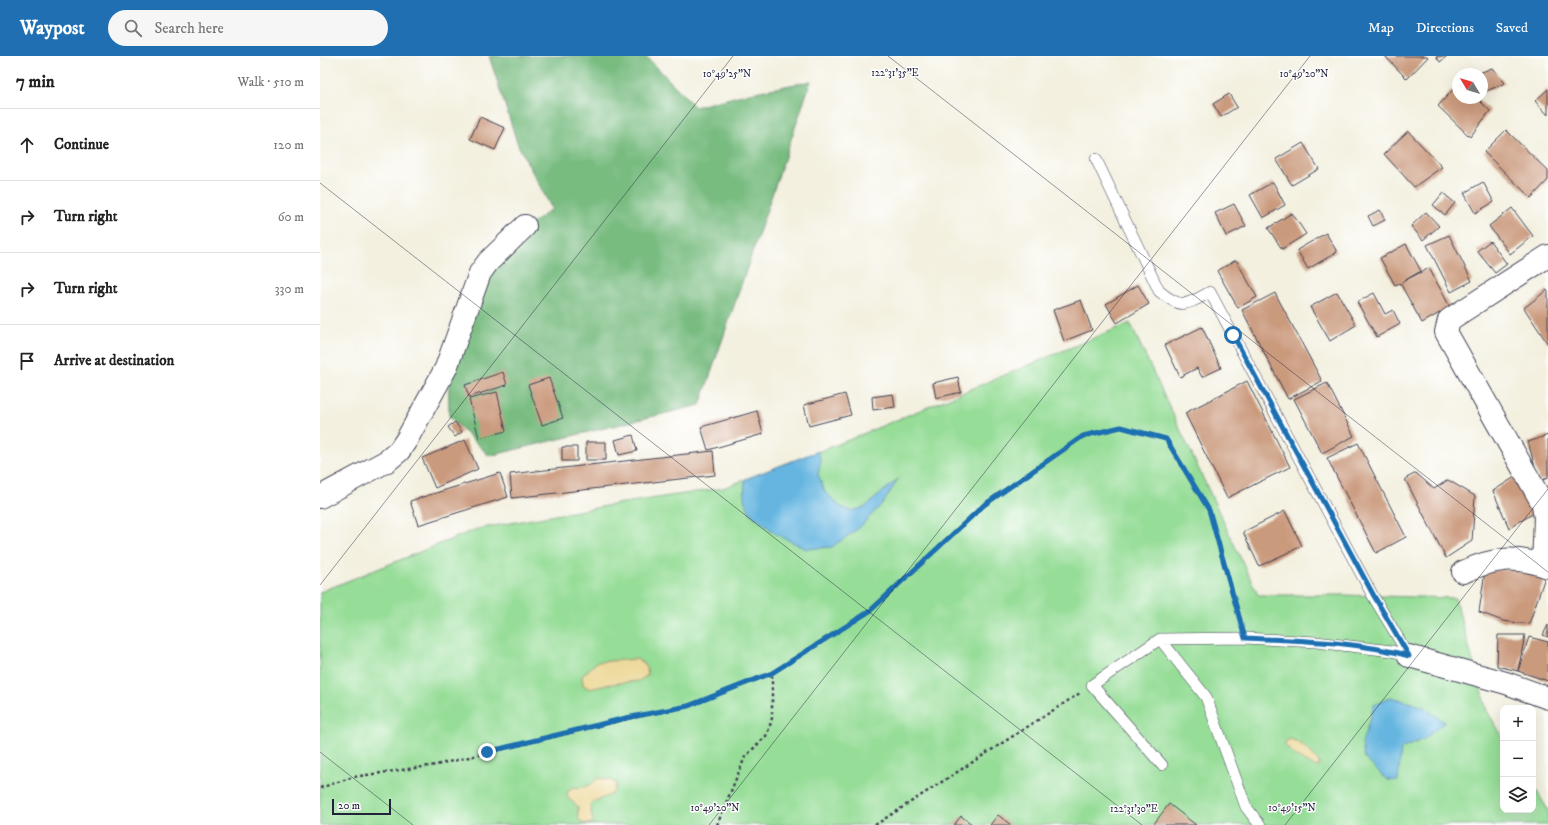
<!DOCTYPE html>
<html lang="en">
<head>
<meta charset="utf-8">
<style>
  :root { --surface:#fff; --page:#f6f6f6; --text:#222; --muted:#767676; --line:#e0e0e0; --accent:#1f6fb2 }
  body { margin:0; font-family:"IM FELL DW Pica",serif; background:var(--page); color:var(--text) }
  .controls { position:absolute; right:12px; bottom:12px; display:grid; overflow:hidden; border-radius:8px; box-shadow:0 4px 16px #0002 }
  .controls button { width:36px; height:36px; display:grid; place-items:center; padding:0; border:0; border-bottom:1px solid var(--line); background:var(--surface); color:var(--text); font:20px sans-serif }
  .compass { position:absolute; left:1132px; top:12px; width:36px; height:36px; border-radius:50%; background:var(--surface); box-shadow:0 4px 16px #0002; rotate:308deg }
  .scale { position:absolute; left:12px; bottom:10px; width:59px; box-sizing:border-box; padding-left:4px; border:2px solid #22223b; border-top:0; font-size:11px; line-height:14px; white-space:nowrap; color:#22223b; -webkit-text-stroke:3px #fff; paint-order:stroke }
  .stop { position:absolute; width:12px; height:12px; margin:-9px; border:3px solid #1f6fb2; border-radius:50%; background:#fff }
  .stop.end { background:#1f6fb2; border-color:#fff; box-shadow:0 1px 4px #0008 }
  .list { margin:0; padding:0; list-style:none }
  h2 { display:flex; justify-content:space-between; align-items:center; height:52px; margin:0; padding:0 16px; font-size:17px }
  h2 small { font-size:13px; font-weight:400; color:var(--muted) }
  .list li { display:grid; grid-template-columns:26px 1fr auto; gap:12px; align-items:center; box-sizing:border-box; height:72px; padding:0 16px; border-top:1px solid var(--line) }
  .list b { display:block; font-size:15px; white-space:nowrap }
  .list em { font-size:13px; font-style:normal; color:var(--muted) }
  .icon { flex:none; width:22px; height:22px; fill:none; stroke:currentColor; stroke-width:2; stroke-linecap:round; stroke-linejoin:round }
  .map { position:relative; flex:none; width:1228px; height:769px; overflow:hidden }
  header { display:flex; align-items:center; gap:24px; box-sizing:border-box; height:56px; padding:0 20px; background:var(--accent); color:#fff }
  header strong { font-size:19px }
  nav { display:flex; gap:22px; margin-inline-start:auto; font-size:14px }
  .search { width:280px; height:36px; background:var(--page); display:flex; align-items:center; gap:10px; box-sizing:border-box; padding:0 14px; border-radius:22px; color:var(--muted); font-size:15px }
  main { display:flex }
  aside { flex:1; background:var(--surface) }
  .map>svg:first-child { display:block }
  .green { fill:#96dd97; stroke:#5c8069 }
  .forest { fill:#78bc80; stroke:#4d6f5e }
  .sand { fill:#eeda9e; stroke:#887e6c }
  .water { fill:#65b5e0; stroke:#446c8e }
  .building { fill:#ca9a7d }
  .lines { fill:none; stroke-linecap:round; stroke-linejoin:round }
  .lane-casing { stroke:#414154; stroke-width:12 }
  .street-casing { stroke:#414154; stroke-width:24 }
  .path { stroke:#414154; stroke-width:2.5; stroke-dasharray:3 3; stroke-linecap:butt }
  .lane { stroke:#fff; stroke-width:11 }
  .street { stroke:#fff; stroke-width:22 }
  .route { stroke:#1f6fb2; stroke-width:5 }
  .ticks { fill:none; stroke:#22223b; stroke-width:1; stroke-opacity:0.45 }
  .ticks-label { font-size:10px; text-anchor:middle; fill:#22223b; stroke:#fff; stroke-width:3; stroke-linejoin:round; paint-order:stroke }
</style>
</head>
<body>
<header>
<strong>Waypost</strong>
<div class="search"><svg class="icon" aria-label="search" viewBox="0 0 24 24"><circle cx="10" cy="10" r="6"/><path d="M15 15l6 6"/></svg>Search here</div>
<nav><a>Map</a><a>Directions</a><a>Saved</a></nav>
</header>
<main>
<aside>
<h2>7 min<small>Walk · 510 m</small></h2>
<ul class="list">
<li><svg class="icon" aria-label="ahead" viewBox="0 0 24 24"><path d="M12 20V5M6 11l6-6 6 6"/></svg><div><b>Continue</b></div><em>120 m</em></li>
<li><svg class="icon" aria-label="right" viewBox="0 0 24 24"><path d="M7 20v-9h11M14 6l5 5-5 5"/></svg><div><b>Turn right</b></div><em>60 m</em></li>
<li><svg class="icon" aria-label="right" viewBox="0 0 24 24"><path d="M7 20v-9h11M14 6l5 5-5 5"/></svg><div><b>Turn right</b></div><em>330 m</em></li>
<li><svg class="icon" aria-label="arrive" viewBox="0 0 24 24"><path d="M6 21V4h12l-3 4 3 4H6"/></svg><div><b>Arrive at destination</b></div></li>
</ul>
</aside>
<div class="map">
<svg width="1228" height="769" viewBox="0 0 1228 769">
  <rect width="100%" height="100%" fill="#fff"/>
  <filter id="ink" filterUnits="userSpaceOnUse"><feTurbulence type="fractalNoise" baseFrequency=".025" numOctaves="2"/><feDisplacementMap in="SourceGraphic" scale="8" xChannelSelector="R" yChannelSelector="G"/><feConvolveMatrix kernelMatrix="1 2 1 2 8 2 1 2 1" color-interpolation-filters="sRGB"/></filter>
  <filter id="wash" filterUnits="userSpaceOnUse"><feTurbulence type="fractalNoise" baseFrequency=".012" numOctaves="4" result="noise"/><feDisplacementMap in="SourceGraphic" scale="16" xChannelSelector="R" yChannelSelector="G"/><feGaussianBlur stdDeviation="0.9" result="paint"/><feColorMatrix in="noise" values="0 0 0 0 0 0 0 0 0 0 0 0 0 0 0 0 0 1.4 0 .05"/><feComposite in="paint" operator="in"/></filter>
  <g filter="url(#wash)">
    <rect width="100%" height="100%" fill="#f3f0df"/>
    <path class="green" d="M810,267l128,272h84l113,3 32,113 16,26v73h30v-25l15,25v15h-1228v-233l157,-63 140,-25 106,-16 118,-45z"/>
    <path class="forest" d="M169,0h157l49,51 55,-14 61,-12 -111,324 -211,51 -40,-40 -1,-68 38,-91 66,-48 -34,-64z"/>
    <path class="sand" d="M316,603c8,4 11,7 12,16l-9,6 -28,3 -21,5 -7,-4 -1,-9 15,-14z
      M970,683c11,3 22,14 29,23v3l-1,2c-14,-4 -24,-11 -33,-22l1,-4z
      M278,722l13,2 5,3c1,17 -20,13 -26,22l3,16 -3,3c-13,0 -12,-6 -12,-17l-11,-10 1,-6 5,-4c10,2 18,-1 25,-9z"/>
    <path class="water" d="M498,395l3,11 -3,12 7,18 16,15 11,4 13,-4 33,-28 -14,23 -25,26 -27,19 -26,2 -30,-15 -25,-20 -7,-14 1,-21z
      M1071,641l31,9 23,16 -21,17 -23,10 -3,32 -10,-1 -24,-22 -2,-15 12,-38z"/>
    <g id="blocks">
      <path class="building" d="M1065,0h42l1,1 -21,22z
        M1116,0h11l-7,6z
        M1172,12l13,15 -23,10v-19h-5z
        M1138,28v14h19l13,13 -20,26 -32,-31z
        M1228,33v26l-13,-14z
        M909,38l8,13 -16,10 -8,-13z
        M160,61l25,11 -10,22 -25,-11z
        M1186,74l42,41v9l-17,18 -47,-46z
        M1088,75l34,36 -28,20 -30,-33z
        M983,87l16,26 -27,16 -16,-26z
        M953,126l12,23 -22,13 -13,-23z
        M1163,126l11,20 -19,11 -11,-20z
        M1123,137l12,10 -10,12 -12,-10z
        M914,148l12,22 -20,10 -11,-23z
        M1192,152l21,28 -23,18 -21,-28z
        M1060,154l5,10 -12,6 -5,-10z
        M1106,156l13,14 -16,14 -12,-14z
        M972,157l14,21 -24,15 -14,-21z
        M1006,177l11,19 -29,17 -11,-19z
        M1129,179l23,46 -21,11 -24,-47z
        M1170,185l17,23 -12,9 -18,-22z
        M1086,188l15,27 -19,11 27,-14 21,39 -28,16 -22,-40 -5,2 -15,-27z
        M916,204l21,37 -19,11 -21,-37z
        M818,229l11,19 -32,19 -11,-19z
        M1227,234l1,2v52l-24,-36z
        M1017,236l19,33 -26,16 -20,-34z
        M955,237l47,88 -34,18 -46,-89z
        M1054,237l11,21 8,-4 7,14 -23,13 -20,-35z
        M761,244l11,30 -28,11 -11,-31z
        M882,271l19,41 -19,9 -5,-9 -17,9 -15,-32z
        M183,316l4,13 -38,12 -4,-12z
        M638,321l3,15 -25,6 -3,-15z
        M229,322l14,40 -21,7 -14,-40z
        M927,325l43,86 -63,31 -42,-85z
        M1007,327l27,53 -32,17 -28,-54z
        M177,336l9,39 -27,7 -10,-39z
        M525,338l6,21 -42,11 -5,-21z
        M573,338l2,13 -22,3 -1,-13z
        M437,355l6,23 -55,16 -7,-23z
        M135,366l7,10 -7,5 -7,-10z
        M313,379l4,16 -18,4 -4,-15z
        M1228,379v43l-9,3 -11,-39z
        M145,384l13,29 -43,19 -13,-30z
        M266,386h20v18h-20z
        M1038,387l48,94 -30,16 -49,-95z
        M242,391h15v14h-15z
        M393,395l2,24 -203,23 -2,-24z
        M180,417l8,24 -90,28 -8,-24z
        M1096,417l18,16 14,-9 27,16 -3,45 -26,17 -41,-79z
        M1198,419l18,37 -27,16 -16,-37z
        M965,455l17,35 -43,20 -16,-34z
        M1192,513l33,8 -16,47 -26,-3 -24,-9 6,-41z
        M1228,569v12l-5,-2z
        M1178,579h27l-7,36 11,-34 19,5v39l-30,-10 -21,-5z
        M849,748l27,21h-43z
        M678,759l13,10h-21z
        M641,760l12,9h-19z"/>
    </g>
  </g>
  <g filter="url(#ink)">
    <use href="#blocks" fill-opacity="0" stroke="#414154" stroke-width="1"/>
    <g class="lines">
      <g class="lane-casing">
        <path id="lane" d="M776,103l63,132c23,19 27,14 51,1l163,304 36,60
          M840,583l46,58 40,110 14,18
          M842,709l-70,-80 68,-46 85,-1 71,4 76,9 17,5"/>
      </g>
      <g class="street-casing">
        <path id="street" d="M0,441l67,-36 12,-10 8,-12 39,-71 34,-95 8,-11 37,-36
          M1223,509l2,-47 -2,-14 -97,-172 3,-12 6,-4 93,-60
          M1143,516c31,-14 52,-17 85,-5
          M1089,600l97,27 42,15"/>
      </g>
      <path class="path" d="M0,732l33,-11 83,-12 190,-46 62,-13 84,-33 98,-62 114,-106 99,-69 38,-9 45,12 43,71 32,112
        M397,769l28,-68 21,-21 3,-7 3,-11v-45
        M555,769l205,-132"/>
      <use href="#lane" class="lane"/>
      <use href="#street" class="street"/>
    </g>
  </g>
  <g class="lines" filter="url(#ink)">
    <path class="route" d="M167,696l139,-34 62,-12 84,-33 98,-62 114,-106 99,-69 38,-9 45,12 43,71 36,128c54,3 111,3 164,18l-35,-60 -141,-261"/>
  </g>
  <path class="ticks" d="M568,0l660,516M0,127l822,642M0,529l413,-529M0,696l93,73M389,769l601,-769M965,769l263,-336"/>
  <g class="ticks-label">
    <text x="575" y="20">122°31'35"E</text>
    <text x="407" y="21">10°49'25"N</text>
    <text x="984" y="21">10°49'20"N</text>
    <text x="395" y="755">10°49'20"N</text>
    <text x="972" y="755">10°49'15"N</text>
    <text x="814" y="756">122°31'30"E</text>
  </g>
</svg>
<div class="controls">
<button>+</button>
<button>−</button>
<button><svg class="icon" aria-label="layers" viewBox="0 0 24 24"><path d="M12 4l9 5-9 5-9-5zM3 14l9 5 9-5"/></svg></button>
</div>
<svg class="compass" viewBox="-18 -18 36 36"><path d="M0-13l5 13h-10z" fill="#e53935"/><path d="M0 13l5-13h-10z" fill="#767676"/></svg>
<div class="scale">20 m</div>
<div class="stop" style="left:913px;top:279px"></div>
<div class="stop end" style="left:167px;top:696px"></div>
</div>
</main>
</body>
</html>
